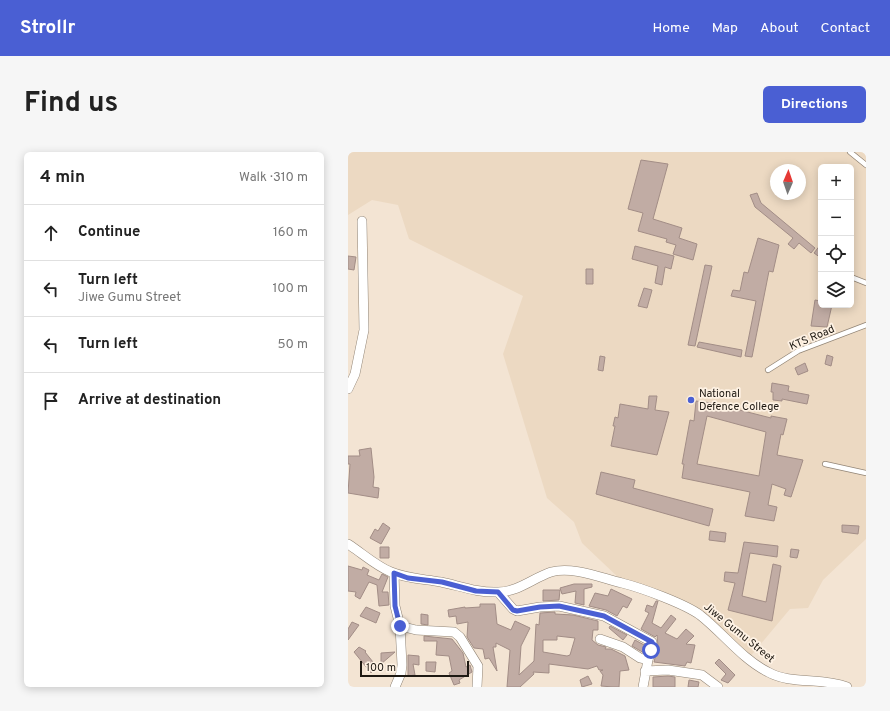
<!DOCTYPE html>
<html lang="en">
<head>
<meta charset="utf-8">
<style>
  :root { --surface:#fff; --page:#f6f6f6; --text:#222; --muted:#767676; --line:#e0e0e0; --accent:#4a5fd3 }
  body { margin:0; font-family:Overpass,sans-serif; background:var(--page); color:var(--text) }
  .controls { position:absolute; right:12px; top:12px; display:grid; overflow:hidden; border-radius:6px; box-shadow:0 2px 10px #0003 }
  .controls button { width:36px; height:36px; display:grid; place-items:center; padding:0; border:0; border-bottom:1px solid var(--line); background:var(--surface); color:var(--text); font:20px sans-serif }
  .compass { position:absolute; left:422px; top:12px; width:36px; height:36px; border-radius:50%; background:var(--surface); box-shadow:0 2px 10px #0003; rotate:2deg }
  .scale { position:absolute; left:12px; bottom:10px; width:109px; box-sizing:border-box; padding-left:4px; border:2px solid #1e1913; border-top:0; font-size:11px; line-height:14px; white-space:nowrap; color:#1e1913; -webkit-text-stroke:3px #fef2e4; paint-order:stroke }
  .stop { position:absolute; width:12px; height:12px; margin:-9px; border:3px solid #4a5fd3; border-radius:50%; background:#fff }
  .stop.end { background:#4a5fd3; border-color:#fff; box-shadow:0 1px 4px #0008 }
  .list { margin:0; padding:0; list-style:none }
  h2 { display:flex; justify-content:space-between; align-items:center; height:52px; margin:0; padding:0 16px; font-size:17px }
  h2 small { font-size:13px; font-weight:400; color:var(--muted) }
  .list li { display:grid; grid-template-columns:26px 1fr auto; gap:12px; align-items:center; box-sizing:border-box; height:56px; padding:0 16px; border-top:1px solid var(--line) }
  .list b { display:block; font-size:15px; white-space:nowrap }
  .list p { margin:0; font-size:13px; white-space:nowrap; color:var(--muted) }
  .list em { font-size:13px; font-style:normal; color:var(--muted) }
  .icon { flex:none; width:22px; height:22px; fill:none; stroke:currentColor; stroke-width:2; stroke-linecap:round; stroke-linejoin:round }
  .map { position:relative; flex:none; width:518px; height:535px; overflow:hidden; border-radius:6px }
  header { display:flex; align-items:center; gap:24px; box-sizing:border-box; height:56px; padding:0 20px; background:var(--accent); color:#fff }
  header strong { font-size:19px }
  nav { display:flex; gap:22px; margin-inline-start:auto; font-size:14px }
  .intro { display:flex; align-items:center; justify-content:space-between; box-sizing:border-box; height:96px; padding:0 24px }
  h1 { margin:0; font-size:28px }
  .button { padding:10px 18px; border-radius:6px; background:var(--accent); color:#fff; font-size:14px; font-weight:700 }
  main { display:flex; gap:24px; padding:0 24px }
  aside { flex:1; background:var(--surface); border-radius:6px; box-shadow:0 2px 10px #0003 }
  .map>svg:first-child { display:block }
  .built { fill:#ecd9c2; fill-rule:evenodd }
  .building { fill:#c1aca4; stroke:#a28d86; fill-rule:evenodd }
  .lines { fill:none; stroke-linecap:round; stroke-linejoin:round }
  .service-casing { stroke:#918475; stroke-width:6 }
  .minor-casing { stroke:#918475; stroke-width:10 }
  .service { stroke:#fff; stroke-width:4.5 }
  .minor { stroke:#fff; stroke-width:9 }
  .route { stroke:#4a5fd3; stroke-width:5 }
  .poi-dot { fill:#4a5fd3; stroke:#fef2e4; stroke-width:1.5 }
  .labels { text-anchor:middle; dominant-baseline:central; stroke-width:3.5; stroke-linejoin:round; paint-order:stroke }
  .street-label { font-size:11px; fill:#1e1913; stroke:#fef2e4 }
  .poi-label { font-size:11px; fill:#1e1913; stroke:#fef2e4; text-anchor:start }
</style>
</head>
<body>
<header>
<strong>Strollr</strong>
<nav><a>Home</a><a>Map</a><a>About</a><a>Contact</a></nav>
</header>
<div class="intro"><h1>Find us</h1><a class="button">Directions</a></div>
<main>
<aside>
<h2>4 min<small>Walk · 310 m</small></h2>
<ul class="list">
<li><svg class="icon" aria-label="ahead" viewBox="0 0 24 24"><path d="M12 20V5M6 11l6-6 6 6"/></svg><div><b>Continue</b></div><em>160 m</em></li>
<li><svg class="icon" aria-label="left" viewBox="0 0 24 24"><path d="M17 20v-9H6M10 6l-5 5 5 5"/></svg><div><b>Turn left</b><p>Jiwe Gumu Street</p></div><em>100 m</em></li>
<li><svg class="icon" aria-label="left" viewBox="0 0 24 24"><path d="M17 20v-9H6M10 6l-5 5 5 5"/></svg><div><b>Turn left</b></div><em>50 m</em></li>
<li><svg class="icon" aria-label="arrive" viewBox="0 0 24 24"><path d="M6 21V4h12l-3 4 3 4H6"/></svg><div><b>Arrive at destination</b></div></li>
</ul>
</aside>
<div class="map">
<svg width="518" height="535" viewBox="0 0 518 535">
  <rect width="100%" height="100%" fill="#f3e4d3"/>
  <path class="built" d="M0,0h518v387l-43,41 -15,28 -18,1 -41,49 -66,-55 -62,-23 -39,-37 -8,-21 -27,-24 -44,-144 20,-58 -114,-57 -11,-34 -26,-5 -24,15zM473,15h30v138h-30zM428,18h24v24h-24z"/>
  <path class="building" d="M293,8l27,4 -15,55 29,9 -3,10 18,6 -4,16 -20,-6 3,-9 -10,-3 1,-3 -29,-8 5,-18 -15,-4z
    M409,41l4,10 54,45 -4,5 -12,-10 -5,6 -6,-5 5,-6 -38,-31 -5,-12z
    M410,86l21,7 -6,27 -4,-1 -17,86 -7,-1 11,-55 -25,-5 2,-6 7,1 4,-19 4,1z
    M473,92v14l-7,-5z
    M287,94l39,10 -3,13 -6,-2 -3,18 -7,-2 3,-17 -26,-7z
    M0,104l8,1 -2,13 -6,-1z
    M357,113l7,1 -17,80 -7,-1z
    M238,117h7v15h-7z
    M296,136l8,2 -5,18 -9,-2z
    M467,148l6,1 -1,4h12l-5,22 -16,-1z
    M351,190l43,8 -1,7 -44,-10z
    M479,203l6,2 -2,9 -6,-2z
    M252,204l5,1 -2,14 -5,-1z
    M457,211l3,8 -10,4 -3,-7z
    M424,231l17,3 -1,5 21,4 -2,9 -25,-5v2l-9,-1v-8h-2z
    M301,244h8l-2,14 14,2 -12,43 -46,-9 4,-20h-2l2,-9 3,1 2,-14 28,5z
    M348,249l16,2 59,15v-2l16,3 -4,16 -2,-1 -4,21 26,5 -12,37 -7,-2 2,-6 -14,-5 -4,21 9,2 -3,14 -29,-5 5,-24 -68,-14 2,-14h-2l8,-44 4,1zM359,264l59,16 -7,44 -62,-12z
    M23,296l3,29 -1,10 6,1 -1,10 -30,-5 2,-29h-2v-8h12l-1,-6z
    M253,320l34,8 -2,8 80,21 -4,17 -113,-32z
    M35,371l7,5 -9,16 -11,-6 5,-9 3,2z
    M494,373l17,1 -1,8 -16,-2z
    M362,379l16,2 -1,9 -16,-2z
    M396,390l34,4 -1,11 -27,-4 -8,43 24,6 7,-38 8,2 -9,55 -44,-11 7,-27 -11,-2 1,-9 13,1z
    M32,395h9v11h-9z
    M443,397l8,1 -2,8 -7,-1z
    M0,414l14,4 1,-3 6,3 -2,5 12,5 3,-6 6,3 -6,15h6l1,13 -10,1 -2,-21 -8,-3 -9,17 -5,-3 1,-4 -8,-1z
    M226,432h18v3l-8,2v16l-9,-2 1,-12 -14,3 -2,-6z
    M263,437l21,10 -5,9 -4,-2 -6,10 -11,-6 -17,-4 6,-13 13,3z
    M195,438h17l-1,10 -16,1z
    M308,449h2l-6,22 9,5 10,-13 5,4 -11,14 12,6 9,-10 8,7 -8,8 9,1 -4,18 -4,-1 -2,4 -31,-4 4,-16 -1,-11 -2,2 -14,-8 8,-16 -4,-2 2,-6 6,2z
    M132,452h15l2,20 14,6 4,-9 15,7 -9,18 -2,29 15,-14 2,-37 3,1 1,-12 15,-1v2l18,1 25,6v9h-5l-1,10 6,5 8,2 -1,2h6l14,7 4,14 -9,1 -1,16h-6l-12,-1 2,-11 -3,-4 3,-1h-4l-2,-4 -9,3 -39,-5v9l-16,-1 1,2 -14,13h-13l3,-37 -14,-7v4h-3l4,24 -8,-13 -4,1 -2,-10 -9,-1 -7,-11 1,-15 -11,2 -1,-8 -7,1 -1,-7 17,-3v1l15,-1zM209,484l18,2 -5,17 -3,1 -24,-4v-12h14z
    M18,455l14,6 -4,10 -16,-7z
    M73,462l7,1v10l-7,-1z
    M4,470l7,3 -11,15v-11z
    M262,474l17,9 -4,5 -14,-12z
    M76,484l28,3 11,14 3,14 4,-2 2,7 -13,8 1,3 -6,2 -5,-12 3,-2 -3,-15 -13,-1 1,-14h-13z
    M287,488l11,6 -2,7 -12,-7z
    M11,495l7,4 -1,1 12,15 -6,6 -17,-21z
    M47,500l-14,12v-11z
    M60,503l11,1v9l-6,-1 2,11 -7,1z
    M371,507l16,16 -7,8 -7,-3 5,-6 -11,-11z
    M78,510h10l-1,10 -9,-1z
    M240,524l4,8 -10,3 -2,-7z
    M320,524l7,1v10h-22v-10z
    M341,528l10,2 -1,5h-10z"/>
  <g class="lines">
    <g class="service-casing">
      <path id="service" d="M502,0l16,13
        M503,125l15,6
        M420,218l30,-19 68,-26
        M477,312l41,9"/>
    </g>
    <g class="minor-casing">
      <path id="minor" d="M0,237l7,-15 9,-44 -2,-109
        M0,392c14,9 28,22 43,28 17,7 33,7 50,10 19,4 37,11 57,10 20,0 35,-14 53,-20 22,-6 50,6 71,11 20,5 63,21 78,32 23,18 42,44 68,57 23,13 54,5 79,15
        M46,421l1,33 5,20 16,4 38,2 6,5 18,29 -1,21
        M150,440l15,17 4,2 23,-4 19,-1 45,10 48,26v4l-4,14
        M252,487l23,8 17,11 8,2 -5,27
        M297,519l23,-1 34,5 16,12
        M47,535l6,-14 1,-8 -2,-39"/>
    </g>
    <use href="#service" class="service"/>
    <use href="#minor" class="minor"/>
  </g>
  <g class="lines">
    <path class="route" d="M52,474l-5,-20 -1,-33 14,5 34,4 34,9 22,1 15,18 4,1 23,-4 19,-1 45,10 48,26 -1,8"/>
  </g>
  <circle class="poi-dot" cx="343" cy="248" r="4"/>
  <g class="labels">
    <g class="street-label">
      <text transform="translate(464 186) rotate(-23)">KTS Road</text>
      <text transform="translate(391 481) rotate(39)">Jiwe Gumu Street</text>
    </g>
    <g class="poi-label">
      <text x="351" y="242">National<tspan x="351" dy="13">Defence College</tspan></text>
    </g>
  </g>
</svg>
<div class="controls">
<button>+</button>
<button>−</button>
<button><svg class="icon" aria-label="locate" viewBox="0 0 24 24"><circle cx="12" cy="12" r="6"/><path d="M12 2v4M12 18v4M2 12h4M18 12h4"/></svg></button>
<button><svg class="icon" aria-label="layers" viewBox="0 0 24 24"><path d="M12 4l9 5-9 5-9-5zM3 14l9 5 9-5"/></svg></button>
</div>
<svg class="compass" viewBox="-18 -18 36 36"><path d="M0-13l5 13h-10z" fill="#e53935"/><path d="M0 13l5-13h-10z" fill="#767676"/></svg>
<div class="scale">100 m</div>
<div class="stop" style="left:303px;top:498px"></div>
<div class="stop end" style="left:52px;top:474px"></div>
</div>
</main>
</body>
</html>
